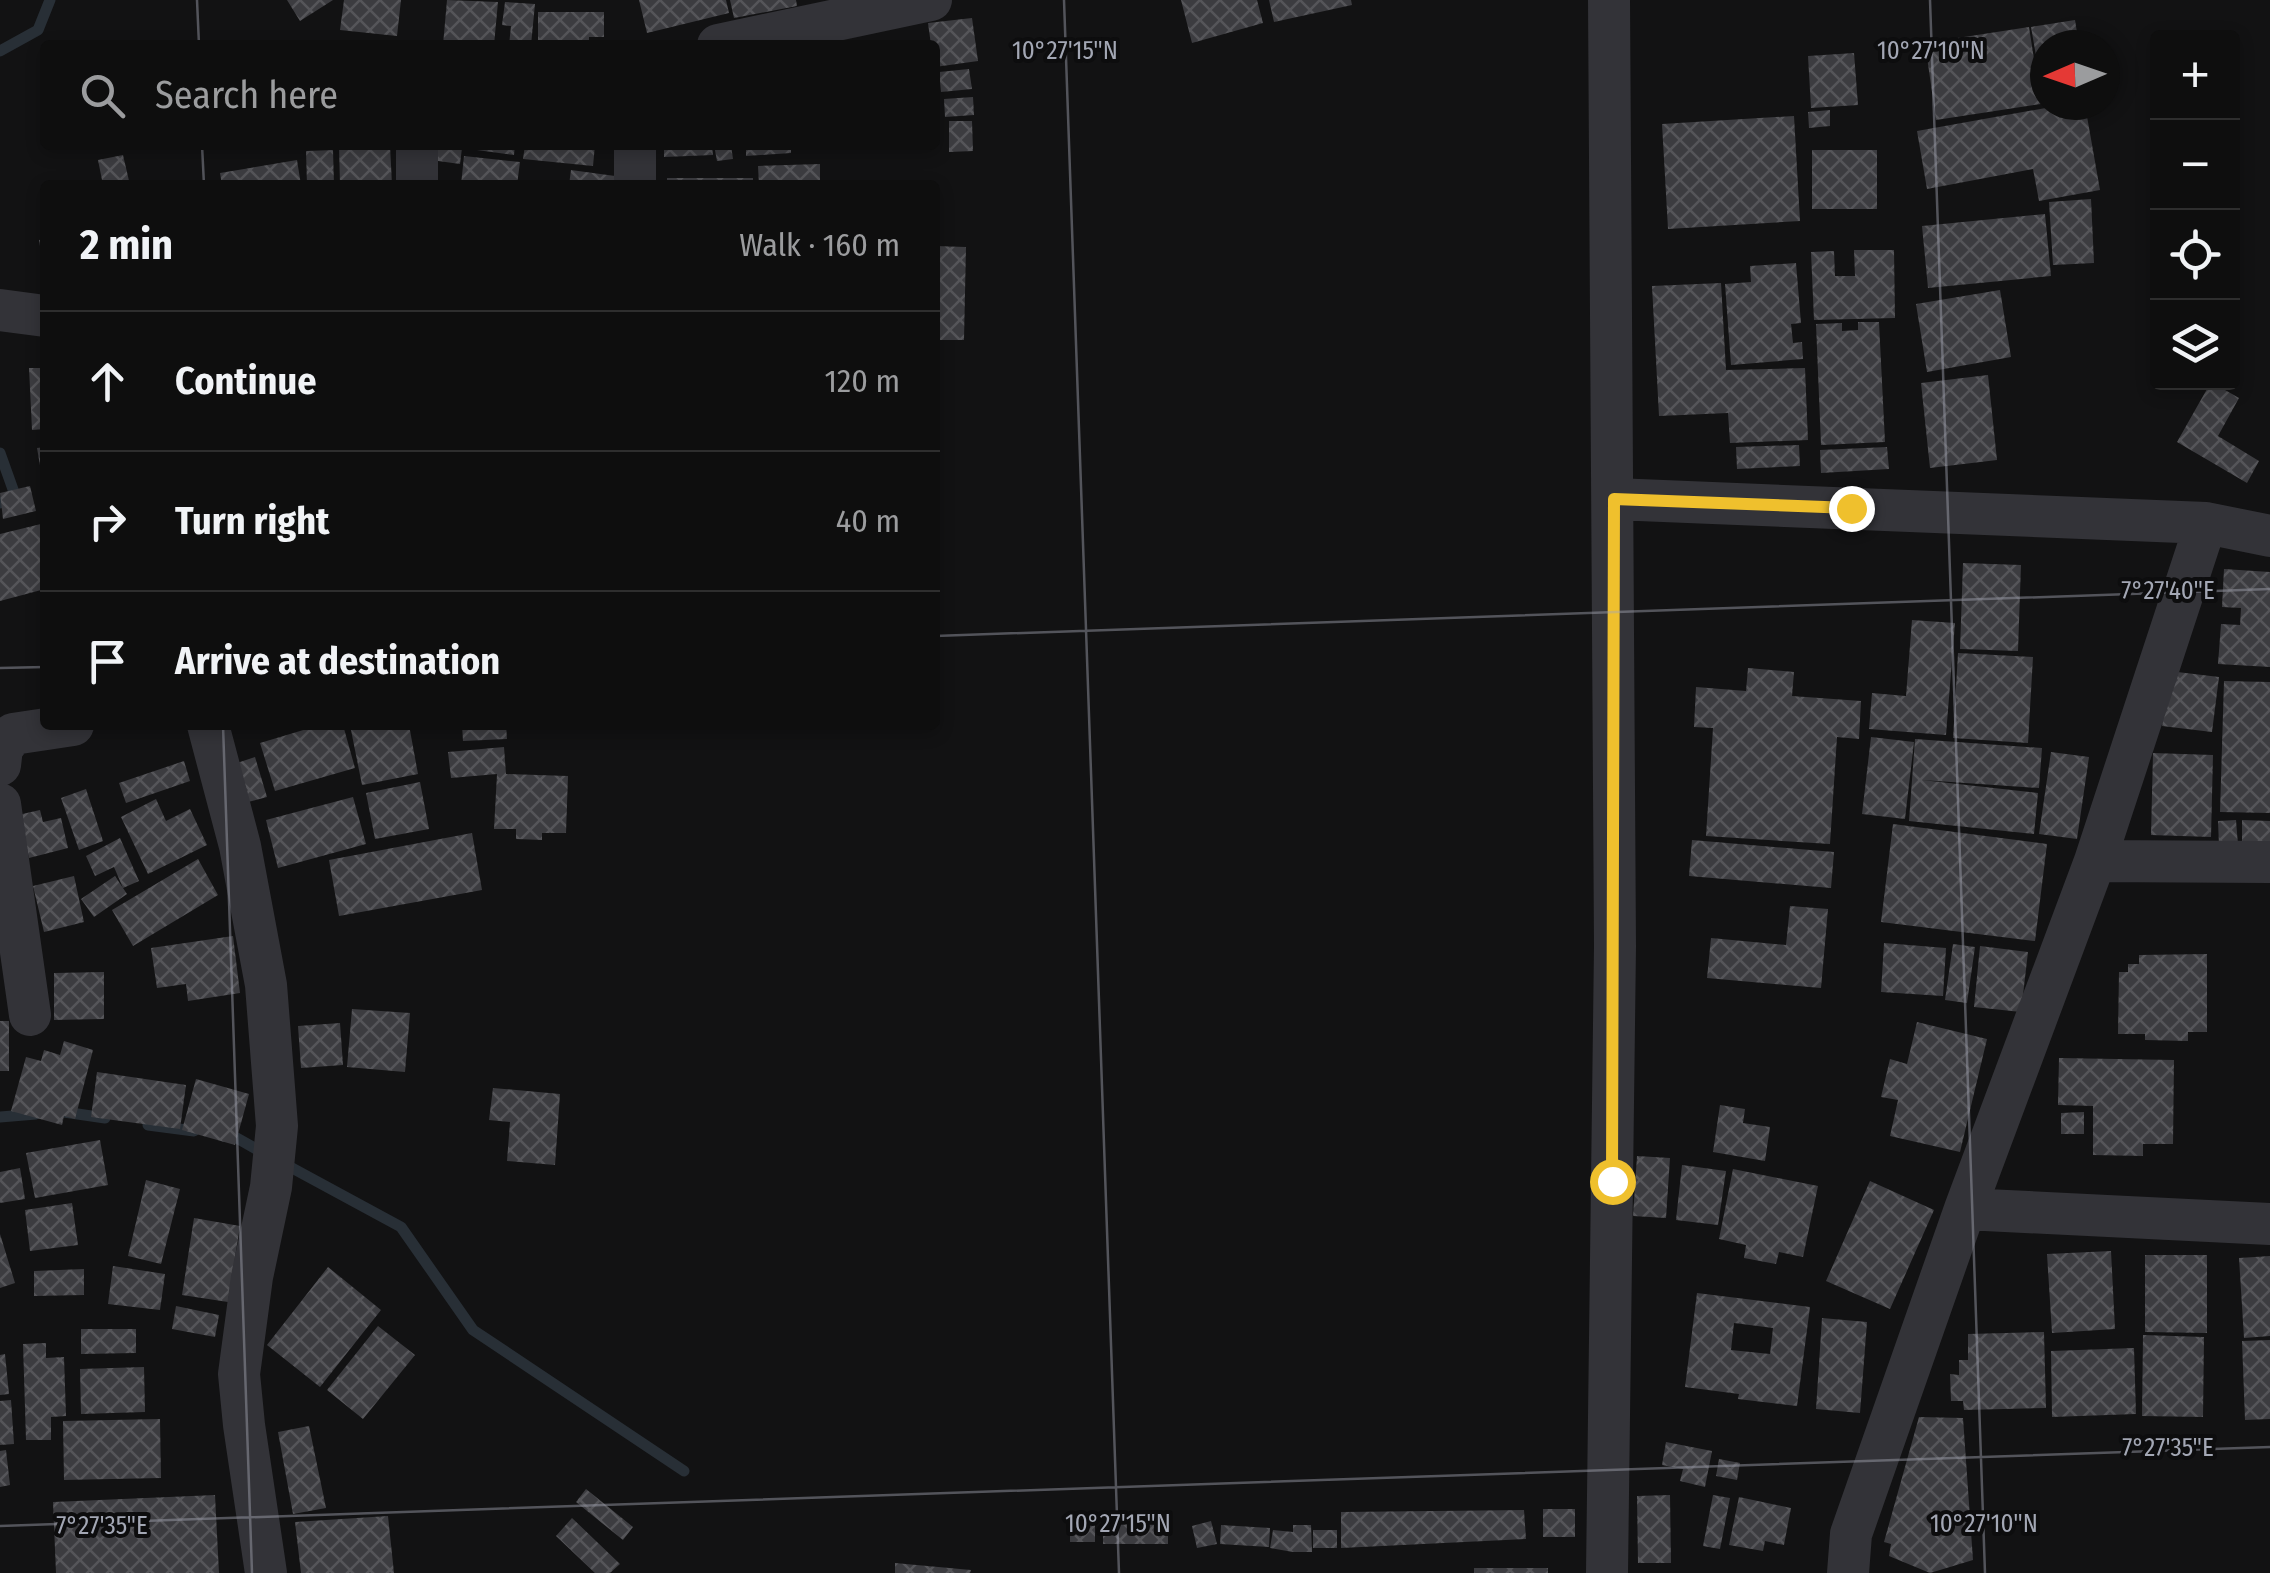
<!DOCTYPE html>
<html lang="en">
<head>
<meta charset="utf-8">
<style>
  :root { --surface:#0e0e0e; --page:#171717; --text:#f1f3f6; --muted:#9b9c9e; --line:#2e2e2e }
  body { margin:0; font-family:"Fira Sans Condensed",sans-serif; background:var(--page); color:var(--text) }
  .controls { position:absolute; right:30px; top:30px; display:grid; overflow:hidden; border-radius:10px; box-shadow:0 5px 15px #0003 }
  .controls button { width:90px; height:90px; display:grid; place-items:center; padding:0; border:0; border-bottom:2px solid var(--line); background:var(--surface); color:var(--text); font:50px sans-serif }
  .compass { position:absolute; left:2030px; top:30px; width:90px; height:90px; border-radius:50%; background:var(--surface); box-shadow:0 5px 15px #0003; rotate:268deg }
  .stop { position:absolute; width:30px; height:30px; margin:-22px; border:8px solid #efc02d; border-radius:50%; background:#fff }
  .stop.end { background:#efc02d; border-color:#fff; box-shadow:0 2px 10px #0008 }
  .list { margin:0; padding:0; list-style:none }
  h2 { display:flex; justify-content:space-between; align-items:center; height:130px; margin:0; padding:0 40px; font-size:42px }
  h2 small { font-size:32px; font-weight:400; color:var(--muted) }
  .list li { display:grid; grid-template-columns:65px 1fr auto; gap:30px; align-items:center; box-sizing:border-box; height:140px; padding:0 40px; border-top:2px solid var(--line) }
  .list b { display:block; font-size:38px; white-space:nowrap }
  .list em { font-size:32px; font-style:normal; color:var(--muted) }
  .icon { flex:none; width:55px; height:55px; fill:none; stroke:currentColor; stroke-width:2; stroke-linecap:round; stroke-linejoin:round }
  .map { position:relative; flex:none; width:2270px; height:1573px; overflow:hidden }
  .search { position:absolute; background:var(--surface); box-shadow:0 5px 15px #0003; left:40px; top:40px; width:900px; height:110px; display:flex; align-items:center; gap:25px; box-sizing:border-box; padding:0 35px; border-radius:10px; color:var(--muted); font-size:38px }
  .panel { position:absolute; background:var(--surface); box-shadow:0 5px 15px #0003; left:40px; top:180px; width:900px; height:550px; border-radius:10px }
  .map>svg:first-child { display:block }
  .lines { fill:none; stroke-linecap:round; stroke-linejoin:round }
  .stream { stroke:#282f36; stroke-width:11 }
  .building { fill:url(#building-cross-hatch); fill-rule:evenodd }
  .street { stroke:#333338; stroke-width:42 }
  .route { stroke:#efc02d; stroke-width:12 }
  .ticks { fill:none; stroke:#a3a7b4; stroke-width:2.5; stroke-opacity:0.45 }
  .ticks-label { font-size:25px; text-anchor:middle; fill:#a3a7b4; stroke:#0d0d0e; stroke-width:8; stroke-linejoin:round; paint-order:stroke }
</style>
</head>
<body>
<div class="map">
<svg width="2270" height="1573" viewBox="0 0 2270 1573">
  <defs>
    <pattern id="building-cross-hatch" width="8" height="8" patternUnits="userSpaceOnUse" patternTransform="scale(2.5)"><rect width="8" height="8" fill="#3c3c40"/><path d="M0 0l8 8M0 8l8-8" fill="none" stroke="#555559"/></pattern>
  </defs>
  <rect width="100%" height="100%" fill="#121213"/>
  <g class="lines">
    <path class="stream" d="M0,51l38,-21 12,-30
      M0,453l15,42 -15,8
      M64,1112l41,6
      M0,1117l36,-3
      M148,1125l46,6
      M223,1136l12,1 30,17
      M281,1162l120,65 72,103 211,141"/>
  </g>
  <path class="building" d="M287,0h46l-33,21z
    M344,0h57l-4,36 -57,-6z
    M447,0l51,2 -4,43h-51z
    M639,0h87l3,13 -82,20z
    M730,0h66l1,6 -63,12z
    M1181,0h76l6,23 -71,20z
    M1269,0h82l1,5 -78,17z
    M505,2l30,2 -4,41h-22l2,-19 -9,-1z
    M538,12h66v25h-15v8h-51z
    M972,18l6,43 -43,6v-22h-4l-3,-22z
    M2075,20l4,25h-34l-2,51 -12,-69z
    M2029,27l12,77 -105,16 -11,-77z
    M1854,53l4,52 -47,3 -3,-52z
    M969,69l3,20 -31,3 -2,-20z
    M973,97l1,18 -29,2 -1,-18z
    M2062,105h23l15,85 -61,11 -6,-32 -106,20 -10,-58z
    M1830,110v16l-21,2 -1,-16z
    M1794,116l6,105 -132,8 -6,-105z
    M949,121h23l1,30 -24,1z
    M390,145l2,40h-52l-1,-39z
    M433,145h82l-1,10 -52,-7 -2,16 -29,-4z
    M525,145h70l-2,21 -70,-7z
    M664,145h48l1,10 -49,2z
    M714,145h17l2,14 -16,2z
    M746,145h45v8l-45,3z
    M333,150l1,35h-27l-1,-34z
    M1812,150h65v59h-65z
    M123,155l7,30h-27l-5,-25z
    M464,156l56,6 -3,23h-56z
    M297,160l4,25h-79l-2,-12z
    M820,164v21h-61l-1,-19z
    M571,170l44,6 -1,9h-45z
    M667,178h86v7h-86z
    M2091,199l3,64 -41,2 -4,-63z
    M2045,214l6,62 -123,12 -6,-62z
    M45,239v26h-2l-4,-25z
    M935,246l31,1 -2,93h-29z
    M1854,250h40l1,68 -81,2 -3,-68 23,-1 1,25h20z
    M1796,263l5,60 -10,1 2,19 9,-1 1,17 -72,6 -6,-81 26,-2 -1,-16z
    M1721,283l5,87 79,-2 3,72 -78,3 -2,-30 -69,3 -7,-130z
    M2000,290l11,67 -84,15 -11,-68z
    M1858,322h21l6,120 -64,3 -5,-121 26,-1v8l16,-1z
    M29,368h16v61l-13,1z
    M1988,375l9,85 -67,8 -9,-85z
    M2211,382l28,16 -21,38 41,25 -12,22 -70,-41z
    M1799,445l1,21 -63,3 -1,-22z
    M45,447v35l-2,1 -6,-35z
    M1887,447l2,22 -68,4 -1,-23z
    M30,486l6,25 -33,8 -3,-26z
    M45,523v66l-45,12v-67z
    M1963,563l58,2 -3,86 -58,-2z
    M2224,569l46,3v95l-52,-3 3,-40 19,1 1,-17 -19,-1z
    M1912,620l43,3 -9,112 -77,-6 3,-36 34,3z
    M1958,653l75,4 -5,86 -75,-5z
    M1748,668l46,4 -2,24 69,5 -2,38 -22,-2 -7,107 -124,-8 7,-108 -19,-1 2,-40 50,4z
    M2169,671l50,6 -7,55 -50,-6z
    M2224,681l46,1v131l-50,-1z
    M320,725h23l12,43 -80,23 -15,-48z
    M350,725h59l9,49 -56,11z
    M462,725h44l1,14 -44,2z
    M1871,737l43,5 -9,77 -43,-5z
    M1915,739l127,9 -3,40 -117,-8 116,13 -4,41 -125,-13z
    M504,747l2,27 62,2 -2,57h-24v7l-26,-1v-10h-22l3,-55 -46,4 -3,-26z
    M2051,752l38,5 -12,82 -38,-5z
    M2153,753l60,2 -2,82 -60,-2z
    M255,757l12,40 -19,5 -11,-39z
    M184,761l6,20 -64,22 -7,-20z
    M420,782l9,47 -54,10 -9,-46z
    M86,789l17,52 -24,9 -18,-52z
    M353,797l13,47 -88,24 -12,-48z
    M156,799l10,22 24,-12 17,36 -59,29 -27,-57z
    M40,810l3,12 18,-4 7,30 -39,10 -11,-43z
    M2236,820l2,25 -19,1 -1,-25z
    M2242,820l28,1v26l-28,-1z
    M1893,824l154,20 -12,97 -154,-19z
    M472,833l10,57 -143,26 -10,-56z
    M120,838l19,43 -16,7 -9,-21 -19,9 -9,-20z
    M1692,840l142,12 -3,36 -142,-12z
    M198,859l20,36 -85,51 -21,-36z
    M74,876l10,46 -40,10 -11,-46z
    M115,876l12,18 -33,23 -13,-18z
    M1790,906l38,3 -7,79 -114,-10 4,-40 75,7z
    M233,936l7,57 -52,8 -2,-17 -29,4 -6,-40z
    M1884,943l62,5 -3,48 -62,-4z
    M1953,944l22,3 -8,56 -22,-3z
    M1980,946l48,6 -7,60 -47,-5z
    M2207,954v78h-19v9l-43,-1v-6h-27l1,-62h9v-8h11v-9z
    M104,972v47l-50,1v-47z
    M352,1009l58,4 -5,59 -58,-5z
    M0,1021h9v50h-9z
    M1917,1022l70,17 -27,113 -70,-16 8,-36 -17,-3 9,-38 17,5z
    M340,1023l3,42 -42,3 -3,-42z
    M64,1041l29,9 -18,69 -11,-3 -2,9 -51,-14 15,-54 15,4 3,-11 16,5z
    M2059,1058l115,2 -1,84h-30v12l-50,-1v-49l-35,-1z
    M97,1072l89,13 -6,44 -89,-12z
    M196,1079l53,15 -14,51 -53,-15z
    M493,1088l67,6 -5,71 -48,-4 3,-39 -21,-2z
    M1720,1105l25,4 -2,14 27,4 -5,34 -52,-9z
    M2084,1112v22h-23v-21z
    M100,1140l8,45 -73,13 -9,-45z
    M1637,1156l33,2 -4,60 -33,-2z
    M1682,1165l44,6 -8,54 -42,-5z
    M20,1168l5,31 -25,4v-31z
    M1733,1169l85,17 -15,71 -24,-5 -3,12 -32,-6 2,-13 -27,-6z
    M146,1180l34,9 -19,75 -33,-8z
    M1870,1181l64,29 -44,99 -64,-28z
    M72,1203l6,42 -48,6 -5,-41z
    M194,1218l46,8 -12,76 -46,-7z
    M0,1234l15,49 -15,5z
    M2111,1251l4,78 -63,4 -5,-79z
    M2145,1255h62v78l-62,-1z
    M2270,1256v80l-26,2 -5,-80z
    M113,1266l52,8 -5,36 -52,-6z
    M328,1267l53,43 -61,77 -53,-42z
    M84,1269v26l-50,1v-25z
    M1697,1293l113,14 -13,99 -59,-7 1,-5 -54,-7zM1734,1323l39,5 -3,26 -39,-4z
    M176,1306l43,9 -4,22 -43,-8z
    M1822,1318l45,4 -7,91 -44,-4z
    M378,1326l37,29 -52,64 -36,-29z
    M81,1329h55v24l-55,1z
    M2044,1332l2,76 -82,2 -1,-9h-12l-1,-27 9,1v-15h9v-26z
    M2143,1335l61,2 -1,80 -61,-1z
    M2270,1340v79l-25,1 -3,-79z
    M46,1343v15l18,-1 2,59 -15,1v23h-25l-3,-96z
    M2134,1348l2,66 -84,3 -1,-66z
    M5,1354l4,40 -9,1v-40z
    M144,1367l1,45 -64,2 -1,-45z
    M11,1400l3,44 -14,1v-44z
    M1919,1417l44,1 10,142 -43,13 -41,-17 2,-12 -7,-2z
    M160,1419l1,59 -97,2 -1,-59z
    M309,1426l17,82 -33,6 -15,-82z
    M1666,1442l46,9 -7,36 -25,-6 3,-12 -21,-4z
    M6,1450l4,35 -10,2v-36z
    M1719,1459l21,4 -3,17 -21,-4z
    M586,1489l47,38 -10,13 -47,-38z
    M215,1495l4,78h-163l-3,-71z
    M1670,1495l1,68h-33l-1,-67z
    M1713,1495l17,3 -10,51 -17,-3z
    M1739,1497l52,11 -7,37 -19,-4 -2,10 -34,-6z
    M1543,1509h32v28h-32z
    M1524,1510l2,29 -185,9v-36z
    M388,1516l6,57h-93l-6,-51z
    M572,1518l48,46 -10,9h-15l-39,-37z
    M1070,1519l25,1v22h-25z
    M1103,1520h65v24h-65z
    M1211,1521l6,23 -20,4 -5,-22z
    M1221,1525l49,3 -1,19 -49,-3z
    M1293,1525h18l1,27h-19l-23,-4 3,-18 20,2z
    M1313,1530h24v18h-24z
    M895,1563l76,7 -1,3h-75z
    M1474,1568h74v5h-74z"/>
  <g class="lines">
    <path class="street" d="M718,45l213,-45
      M417,185v-40
      M635,185v-40
      M0,310l45,6
      M1614,499l592,24 64,13
      M208,725l32,121 26,139 11,141 -6,61 -19,90 -13,97 5,51 22,148
      M0,765l2,-17 11,-14 60,-9
      M0,804l30,211
      M2095,861l175,1
      M1965,1209l305,15
      M1607,1573l8,-627 -6,-946
      M1848,1573l3,-39 114,-325 130,-348 111,-338"/>
  </g>
  <g class="lines">
    <path class="route" d="M1612,1181l2,-682 237,9"/>
  </g>
  <path class="ticks" d="M197,0l2,45M1064,0l55,1573M1930,0l55,1573M202,145l2,40M935,636l1335,-47M0,668l45,-1M223,725l29,848M0,1526l2270,-79"/>
  <g class="ticks-label">
    <text x="1065" y="59">10°27'15"N</text>
    <text x="1931" y="59">10°27'10"N</text>
    <text x="2168" y="599">7°27'40"E</text>
    <text x="2168" y="1456">7°27'35"E</text>
    <text x="1118" y="1532">10°27'15"N</text>
    <text x="1984" y="1532">10°27'10"N</text>
    <text x="102" y="1534">7°27'35"E</text>
  </g>
</svg>
<div class="controls">
<button>+</button>
<button>−</button>
<button><svg class="icon" aria-label="locate" viewBox="0 0 24 24"><circle cx="12" cy="12" r="6"/><path d="M12 2v4M12 18v4M2 12h4M18 12h4"/></svg></button>
<button><svg class="icon" aria-label="layers" viewBox="0 0 24 24"><path d="M12 4l9 5-9 5-9-5zM3 14l9 5 9-5"/></svg></button>
</div>
<svg class="compass" viewBox="-18 -18 36 36"><path d="M0-13l5 13h-10z" fill="#e53935"/><path d="M0 13l5-13h-10z" fill="#9b9c9e"/></svg>
<div class="stop" style="left:1612px;top:1181px"></div>
<div class="stop end" style="left:1851px;top:508px"></div>
<div class="search"><svg class="icon" aria-label="search" viewBox="0 0 24 24"><circle cx="10" cy="10" r="6"/><path d="M15 15l6 6"/></svg>Search here</div>
<section class="panel">
<h2>2 min<small>Walk · 160 m</small></h2>
<ul class="list">
<li><svg class="icon" aria-label="ahead" viewBox="0 0 24 24"><path d="M12 20V5M6 11l6-6 6 6"/></svg><div><b>Continue</b></div><em>120 m</em></li>
<li><svg class="icon" aria-label="right" viewBox="0 0 24 24"><path d="M7 20v-9h11M14 6l5 5-5 5"/></svg><div><b>Turn right</b></div><em>40 m</em></li>
<li><svg class="icon" aria-label="arrive" viewBox="0 0 24 24"><path d="M6 21V4h12l-3 4 3 4H6"/></svg><div><b>Arrive at destination</b></div></li>
</ul>
</section>
</div>
</body>
</html>
